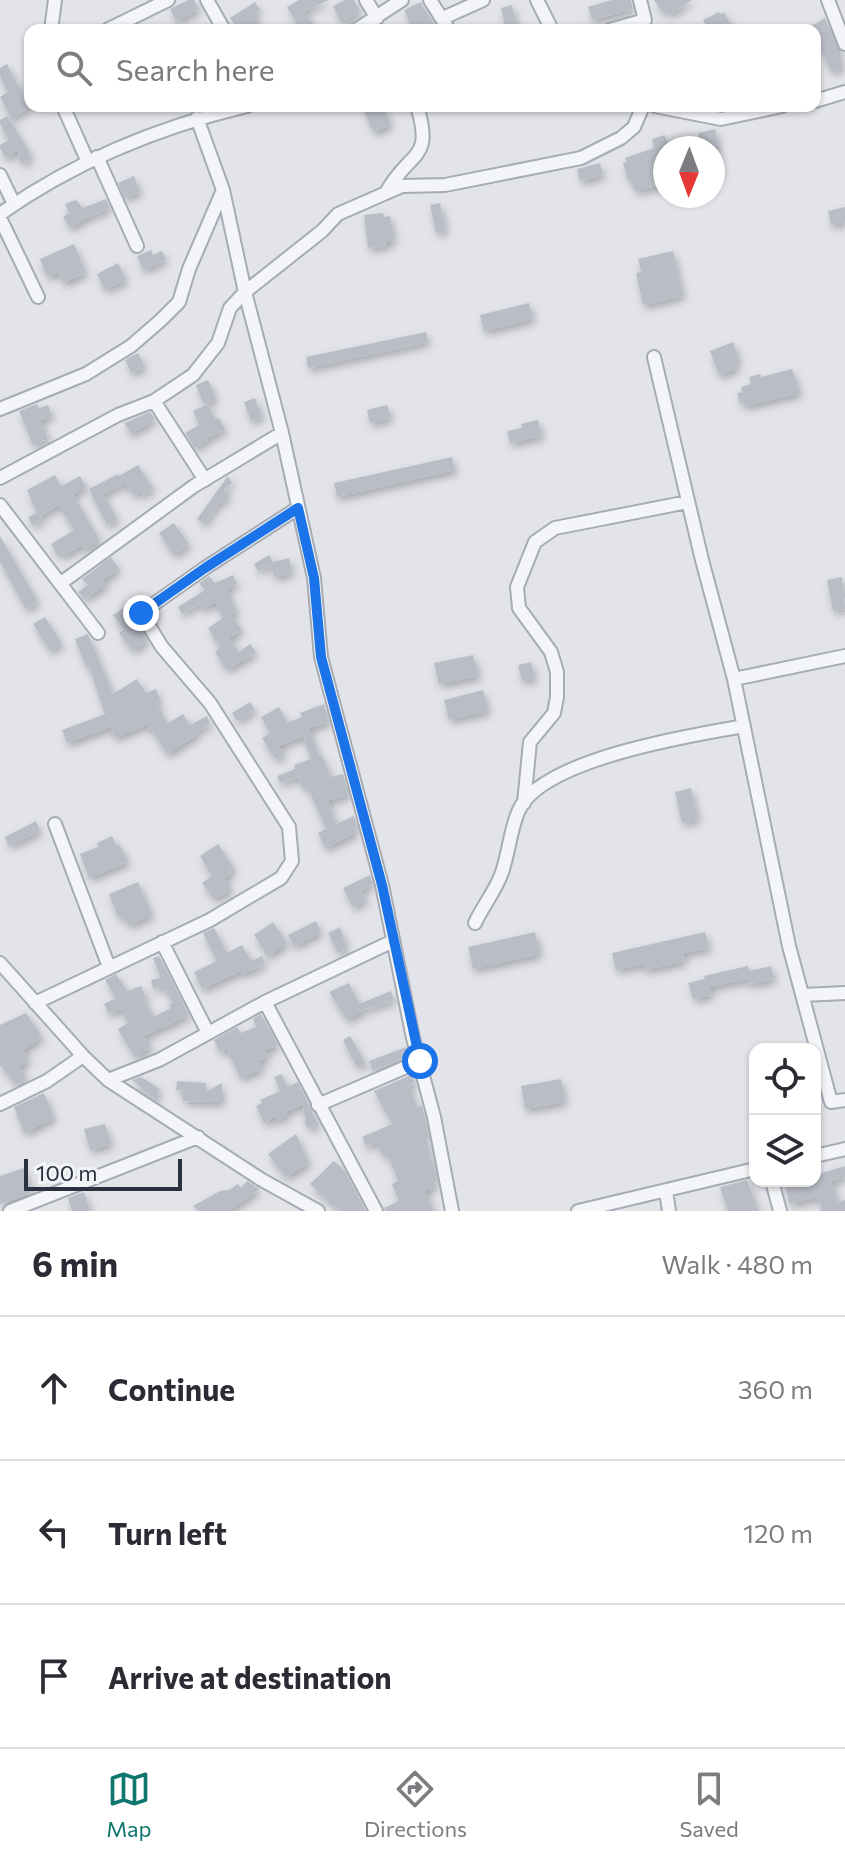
<!DOCTYPE html>
<html lang="en">
<head>
<meta charset="utf-8">
<style>
  :root { --surface:#fff; --page:#f7f7f7; --text:#2b2b33; --muted:#7c7c81; --line:#e1e1e2; --accent:#0f766e }
  body { margin:0; font-family:Commissioner,sans-serif; background:var(--page); color:var(--text) }
  .controls { position:absolute; right:24px; bottom:24px; display:grid; overflow:hidden; border-radius:16px; box-shadow:0 2px 6px #0004 }
  .controls button { width:72px; height:72px; display:grid; place-items:center; padding:0; border:0; border-bottom:2px solid var(--line); background:var(--surface); color:var(--text); font:40px sans-serif }
  .compass { position:absolute; left:653px; top:136px; width:72px; height:72px; border-radius:50%; background:var(--surface); box-shadow:0 2px 6px #0004; rotate:181deg }
  .scale { position:absolute; left:24px; bottom:20px; width:158px; box-sizing:border-box; padding-left:8px; border:4px solid #2a3141; border-top:0; font-size:22px; line-height:28px; white-space:nowrap; color:#2a3141; -webkit-text-stroke:6px #f1f3f7; paint-order:stroke }
  .stop { position:absolute; width:24px; height:24px; margin:-18px; border:6px solid #1a73e8; border-radius:50%; background:#fff }
  .stop.end { background:#1a73e8; border-color:#fff; box-shadow:0 2px 8px #0008 }
  .list { margin:0; padding:0; list-style:none }
  h2 { display:flex; justify-content:space-between; align-items:center; height:104px; margin:0; padding:0 32px; font-size:34px }
  h2 small { font-size:26px; font-weight:400; color:var(--muted) }
  .list li { display:grid; grid-template-columns:52px 1fr auto; gap:24px; align-items:center; box-sizing:border-box; height:144px; padding:0 32px; border-top:2px solid var(--line) }
  .list b { display:block; font-size:30px; white-space:nowrap }
  .list em { font-size:26px; font-style:normal; color:var(--muted) }
  .icon { flex:none; width:44px; height:44px; fill:none; stroke:currentColor; stroke-width:2; stroke-linecap:round; stroke-linejoin:round }
  .map { position:relative; flex:none; width:845px; height:1211px; overflow:hidden }
  .search { position:absolute; background:var(--surface); box-shadow:0 2px 6px #0004; left:24px; right:24px; top:24px; height:88px; display:flex; align-items:center; gap:20px; box-sizing:border-box; padding:0 28px; border-radius:16px; color:var(--muted); font-size:30px }
  .sheet { height:536px; background:var(--surface) }
  nav { display:flex; justify-content:space-around; align-items:center; box-sizing:border-box; height:112px; border-top:2px solid var(--line); background:var(--surface); font-size:22px; color:var(--muted) }
  nav a { display:grid; justify-items:center; gap:4px }
  nav .on { color:var(--accent) }
  .map>svg:first-child { display:block }
  .building { fill:#b9bdc6; filter:url(#shadow) }
  .lines { fill:none; stroke-linecap:round; stroke-linejoin:round }
  .minor-casing { stroke:#a7abb4; stroke-width:16 }
  .minor { stroke:#f4f5f8; stroke-width:12 }
  .route { stroke:#1a73e8; stroke-width:10 }
</style>
</head>
<body>
<div class="map">
<svg width="845" height="1211" viewBox="0 0 845 1211">
  <defs>
    <filter id="shadow"><feDropShadow dx="2.5" dy="4.5" stdDeviation="4" flood-color="#0004"/></filter>
  </defs>
  <rect width="100%" height="100%" fill="#e2e4ea"/>
  <path class="building" d="M188,0h6l5,9 -23,12 -6,-12z
    M299,0h30l-25,11 11,16 -5,3 -11,-3 -12,-20z
    M345,0h9l6,12 -19,10 -8,-16z
    M612,0h19l2,9 -41,11 -4,-13z
    M654,0h38l-22,14 -3,-5 -5,3z
    M255,2l5,8 -7,4 7,13 -6,3h-15l-9,-12z
    M421,2l1,3 16,25h-25l-9,-20z
    M512,5l6,25h-12l-5,-22z
    M719,12l1,2 4,-2 9,18h-25l-5,-10z
    M825,18l16,34 -4,2 6,12 -11,6 -17,-33v-9h-11z
    M7,64l23,44 -19,10 -11,-21 8,-5 -8,-16v-8z
    M362,106h21l8,19 -18,7z
    M7,116l22,35 1,10 -10,1 -2,-12 -12,8 -6,-10v-3l9,-5 -9,-16v-4z
    M715,129l4,19h-18l-3,-15z
    M665,135l4,13h-4v13l-3,1 3,22 -30,7 -3,-11 -4,1 -5,-18 4,-1 -2,-4 29,-10 -2,-9z
    M600,163l3,12 -23,6 -3,-12z
    M134,176l6,16 -15,6 -7,-15z
    M106,199l4,9 -22,9 -18,11 -7,-11 6,-4 -4,-9 11,-4 7,8z
    M440,203l6,28 -10,2 -6,-28z
    M845,207v15l-14,3 -3,-14z
    M383,213l1,4 6,-1 4,25 -7,1v4l-19,2 -4,-33z
    M74,244l12,29 -23,10 -4,-11 -12,5 -7,-18z
    M151,250l2,5 9,-4 4,9 -23,10 -6,-14z
    M673,251l10,45 -40,9 -7,-32 5,-1 -3,-13z
    M118,263l8,17 -21,10 -8,-16z
    M529,303l4,16 -49,12 -4,-16z
    M426,332l2,10 -120,26 -2,-11z
    M733,342l6,17 -4,1 3,8 -19,7 -9,-24z
    M138,353l7,14 -14,6 -6,-13z
    M792,369l8,24 -55,13 -1,-4 -4,1 -3,-10 5,-1 -1,-5 10,-3 -2,-7 11,-3 1,3z
    M208,380l8,19 -13,4 -7,-18z
    M255,398l7,19 -11,4 -7,-19z
    M37,404l2,4 9,-3 4,11 -12,4 8,19 -15,6 -14,-34z
    M208,404l7,16 4,-2 6,12 -18,8 1,2 -13,8 -10,-15 14,-8 -6,-14z
    M387,405l4,13 -21,5 -3,-13z
    M150,412l5,7 -24,15 -7,-11z
    M538,420l4,16 -32,7 -3,-12 15,-3 -1,-4z
    M452,457l3,13 -118,27 -3,-14z
    M138,465l15,23 -10,7 -2,-4 -7,4 -9,-12 -22,11 14,25 -10,6 -18,-36 29,-15 1,2z
    M55,475l6,11 19,-10 6,11 -13,7 27,47 -15,8 -3,-4 -18,11 -2,-4 -5,3 -6,-11 23,-14 -15,-25 -19,11 2,4 -10,5 -4,-8 9,-4 -10,-23z
    M228,476l4,7 -8,6 5,7 -12,9 -13,19 -7,-5z
    M174,523l15,21 -15,11 -15,-22z
    M0,536l38,66 -12,7 -26,-47z
    M269,555l4,7 16,-4 3,15 -18,4 -3,-13 -13,7 -4,-7z
    M111,557l8,12 -16,11 3,5 -22,14 -6,-7 10,-7 -6,-6z
    M233,575l4,9 -11,5 11,22 -6,4 11,15 -13,8 10,14 11,-8 6,8 -29,18 -12,-18 5,-5 -12,-19 15,-10 -8,-16 -12,7 -4,-6 -17,11 -4,-7 27,-17 -6,-7 10,-7 6,7z
    M842,577l3,32 -12,2 -6,-31z
    M128,605l19,35 -14,11 -14,-18 5,-3 -11,-15z
    M45,617l17,27 -12,7 -17,-27z
    M88,634l25,60 24,-15 9,14 10,-4 4,10 -4,2 11,23 16,-10 7,11 17,-9 3,8 -15,8 2,3 -30,19 -16,-26 -3,1 -2,-4 -32,13 -3,-11 -44,16 -5,-13 43,-16 -16,-48 -3,1 -11,-28z
    M473,655l6,21 -40,8 -5,-21z
    M531,662l4,16 -13,3 -4,-16z
    M483,690l5,21 -39,9 -5,-20z
    M250,702l5,8 -18,11 -5,-8z
    M324,704l5,18 -20,6 10,28 3,-1 9,22 12,-3 6,21 -21,5 8,24 18,-8 3,9 -4,2 3,6 -31,15 -7,-15 8,-4 -19,-43 -5,2 -4,-11 -18,6 -3,-7 18,-7 -1,-4 17,-6 -8,-23 -24,10 5,9 -9,4 -13,-21 8,-5 -9,-16 18,-10 8,16 15,-6 -2,-4z
    M691,788l7,31 -16,4 -7,-31z
    M36,821l4,10 -31,15 -4,-9z
    M112,836l4,10 4,-1 8,17 -39,16 -9,-24 18,-7 -1,-4z
    M218,844l16,24 -4,2 2,3 -8,5 7,12 -17,9 -12,-16 10,-7 -12,-20z
    M370,875l3,9 -12,6 5,10 -13,7 -10,-19z
    M138,882l14,33 -24,10 -4,-10 -6,2 -9,-23z
    M316,921l5,11 -27,14 -6,-11z
    M273,922l14,21 -19,13 -14,-21z
    M340,927l7,22 -9,4 -10,-20z
    M214,928l13,25 15,-8 9,16 11,-5 3,8 -23,10 -1,-3 -39,18 -8,-17 23,-11 -14,-28z
    M535,932l5,22 -67,15 -5,-22z
    M705,932l4,16 -26,5 2,8 -40,9 -2,-6 -27,6 -4,-17z
    M159,956l30,59 -45,21 7,12 -17,8 -16,-27 10,-6 -8,-15 -11,6 -5,-10 12,-6 -11,-18 11,-6 11,17 14,-5 5,12 -2,1 9,18 18,-9 -2,-3 4,-2 -10,-18 -10,4 -2,-9 10,-2 -8,-20z
    M748,966l1,5 22,-5 3,13 -25,5 -1,-5 -39,8 3,8 -19,4 -5,-16 17,-4 -1,-3z
    M349,983l10,21 32,-13 3,9 -29,9 -18,11 -18,-28z
    M26,1013l16,24 -19,13 6,11 -10,5 7,12 -9,7 -17,-20v-40z
    M261,1014l17,31 -13,5 3,7 -9,4 3,8 -22,9 -13,-29 -7,3 -6,-12 23,-13 4,6 15,-6 -3,-8z
    M350,1036l15,27 -8,4 -14,-27z
    M406,1047l3,9 -36,15 -4,-10z
    M282,1074l5,13 11,-5 21,44 -13,1 -3,-23 -17,8 1,4 -10,5 -2,-4 -11,6 -8,-17 6,-3 -2,-3 20,-9 -6,-14z
    M411,1075l4,7 -6,3 1,4 7,19 5,-2 6,25 -4,1 12,44 -4,1 4,9 -11,5 9,20h-49l-1,-3 15,-7 -7,-17 6,-3 -11,-28 -5,2 -5,-13 -11,4 -4,-9 30,-13 -18,-33z
    M141,1077l19,12 -4,4 4,3 -4,4 -24,-20z
    M561,1079l4,23 -40,7 -4,-23z
    M177,1081l29,2v9l16,-9v19l-39,-1v-11h-7z
    M44,1093l10,25 -30,15 -10,-26z
    M105,1124l6,20 -21,6 -6,-21z
    M296,1134l13,29 -23,14 -18,-23z
    M334,1161l11,10 21,40h-26l-30,-27z
    M845,1166v11l-14,4 7,21 7,-2v11h-27l4,-2 -4,-12 -28,7 -6,-23h31v-6z
    M24,1168l8,24 -32,12v-28z
    M747,1180l11,31h-30l-8,-24z
    M247,1181l12,8 -30,22h-31l-5,-5 27,-15 9,-1 9,-6 3,4z
    M84,1192l6,19h-18l-4,-13z"/>
  <g class="lines">
    <g class="minor-casing">
      <path id="minor" d="M207,0l17,30
        M366,0l11,18
        M430,0l19,30
        M537,0l15,30
        M828,0l17,44
        M443,18l40,-18
        M51,30l4,-30
        M107,30l61,-30
        M356,30l46,-30
        M610,30l35,-10 -5,-20
        M815,101l30,-9
        M63,106l25,56
        M655,106l66,13 61,-13
        M197,118l26,72 22,102 37,141 32,145 7,79 61,228 31,153 21,79 18,94
        M97,157l40,89
        M0,175l14,29
        M387,191c23,-41 47,-30 30,-85
        M0,214c74,-52 159,-87 247,-108
        M0,218l38,79
        M654,357l48,203 32,119 55,267 42,156 14,-2
        M154,401l51,79
        M0,409l86,-35 45,-28 30,-26 18,-18 10,-33 34,-79
        M0,478l118,-63 36,-14 39,-26 25,-32 12,-35 15,-16 77,-61 16,-17 64,-28 43,-1 136,-27 40,-20 13,-11 9,-21
        M0,505l98,128
        M61,583l133,-97 88,-53
        M734,679l111,-23
        M524,803l6,-61 24,-29 3,-16v-25l-6,-20 -32,-44 -2,-21 18,-45 20,-14 133,-26
        M55,824l54,143
        M475,923c8,-17 20,-32 26,-48 8,-21 9,-46 18,-65 23,-51 173,-75 225,-84
        M162,942l46,91
        M0,963l83,93 25,24 154,100 56,31
        M803,995l42,-2
        M265,1002l111,209
        M35,1003l175,-83 71,-42 11,-17 -3,-34 -79,-124 -48,-56 -21,-34 64,-45 93,-60
        M108,1080l51,-20 106,-58 128,-61
        M0,1104l47,-23 36,-25
        M318,1105l102,-44
        M815,1156l30,-7
        M772,1181l8,30
        M666,1191l3,20
        M10,1211l188,-74
        M578,1211l177,-42"/>
    </g>
    <use href="#minor" class="minor"/>
  </g>
  <g class="lines">
    <path class="route" d="M141,613l64,-45 93,-60 16,70 7,79 61,228 38,176"/>
  </g>
</svg>
<div class="controls">
<button><svg class="icon" aria-label="locate" viewBox="0 0 24 24"><circle cx="12" cy="12" r="6"/><path d="M12 2v4M12 18v4M2 12h4M18 12h4"/></svg></button>
<button><svg class="icon" aria-label="layers" viewBox="0 0 24 24"><path d="M12 4l9 5-9 5-9-5zM3 14l9 5 9-5"/></svg></button>
</div>
<svg class="compass" viewBox="-18 -18 36 36"><path d="M0-13l5 13h-10z" fill="#e53935"/><path d="M0 13l5-13h-10z" fill="#7c7c81"/></svg>
<div class="scale">100 m</div>
<div class="stop" style="left:420px;top:1061px"></div>
<div class="stop end" style="left:141px;top:613px"></div>
<div class="search"><svg class="icon" aria-label="search" viewBox="0 0 24 24"><circle cx="10" cy="10" r="6"/><path d="M15 15l6 6"/></svg>Search here</div>
</div>
<section class="sheet">
<h2>6 min<small>Walk · 480 m</small></h2>
<ul class="list">
<li><svg class="icon" aria-label="ahead" viewBox="0 0 24 24"><path d="M12 20V5M6 11l6-6 6 6"/></svg><div><b>Continue</b></div><em>360 m</em></li>
<li><svg class="icon" aria-label="left" viewBox="0 0 24 24"><path d="M17 20v-9H6M10 6l-5 5 5 5"/></svg><div><b>Turn left</b></div><em>120 m</em></li>
<li><svg class="icon" aria-label="arrive" viewBox="0 0 24 24"><path d="M6 21V4h12l-3 4 3 4H6"/></svg><div><b>Arrive at destination</b></div></li>
</ul>
</section>
<nav>
<a class="on"><svg class="icon" aria-label="map" viewBox="0 0 24 24"><path d="M3 6l6-2 6 2 6-2v14l-6 2-6-2-6 2zM9 4v14M15 6v14"/></svg>Map</a>
<a><svg class="icon" aria-label="directions" viewBox="0 0 24 24"><path d="M12 3l9 9-9 9-9-9zM9 14v-3h6M13 9l2 2-2 2"/></svg>Directions</a>
<a><svg class="icon" aria-label="saved" viewBox="0 0 24 24"><path d="M7 4h10v16l-5-4-5 4z"/></svg>Saved</a>
</nav>
</body>
</html>
